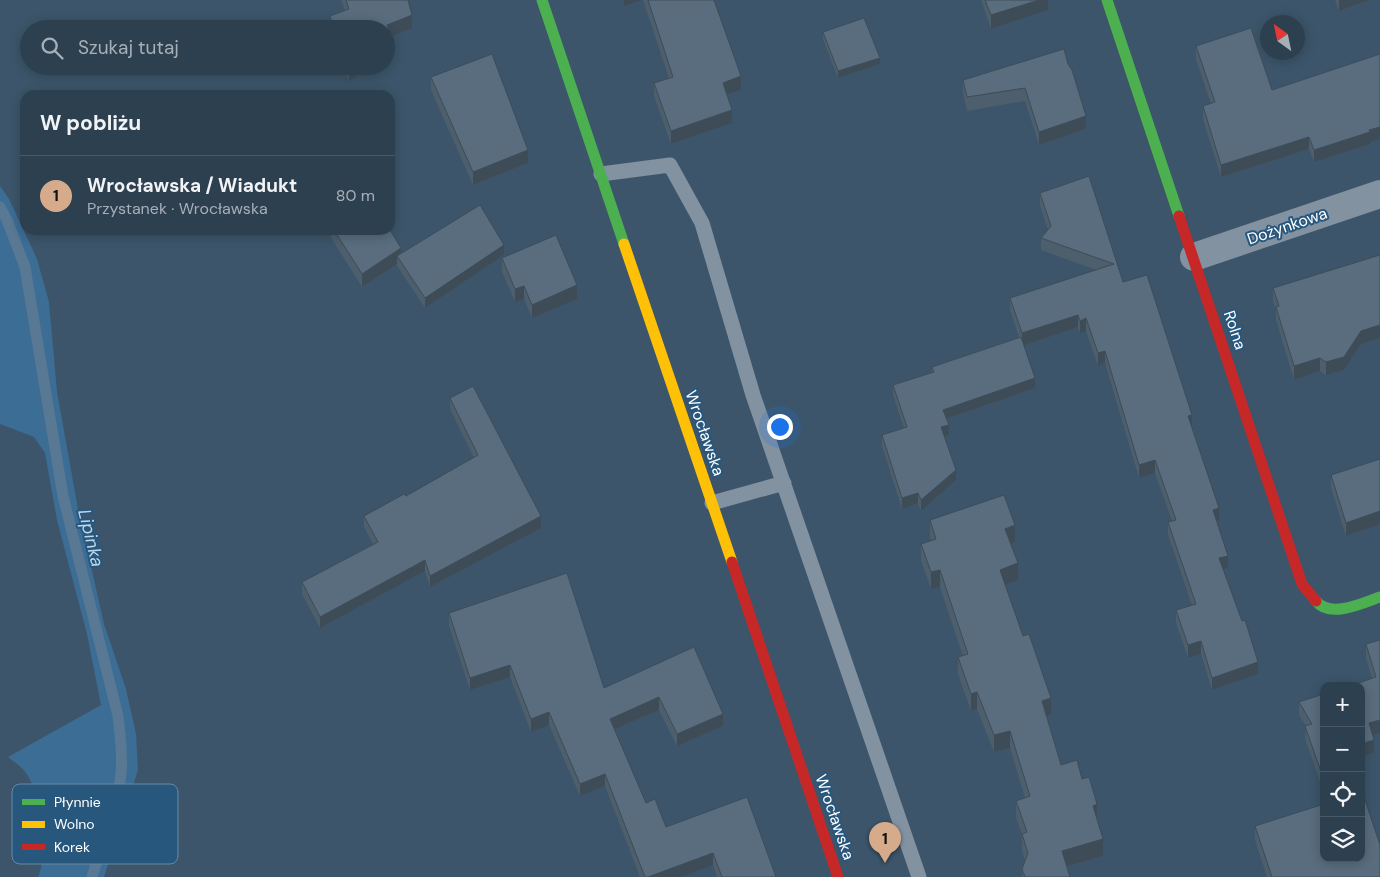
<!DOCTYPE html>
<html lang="pl">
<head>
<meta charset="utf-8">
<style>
  :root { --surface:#2d4050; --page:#354757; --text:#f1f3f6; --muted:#a7afb7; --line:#485967; --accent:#d6ab8b }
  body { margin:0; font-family:"DM Sans",sans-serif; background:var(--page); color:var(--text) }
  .controls { position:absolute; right:15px; bottom:15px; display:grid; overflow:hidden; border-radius:10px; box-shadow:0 2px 12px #0003 }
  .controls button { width:45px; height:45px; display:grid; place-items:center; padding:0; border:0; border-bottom:1px solid var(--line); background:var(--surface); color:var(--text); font:25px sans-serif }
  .compass { position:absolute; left:1260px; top:15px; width:45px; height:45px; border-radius:50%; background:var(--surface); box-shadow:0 2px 12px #0003; rotate:327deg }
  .you { position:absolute; left:779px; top:426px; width:18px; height:18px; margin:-12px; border:4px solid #fff; border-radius:50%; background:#1a73e8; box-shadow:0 0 0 8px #1a73e833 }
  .badge { display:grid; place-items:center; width:32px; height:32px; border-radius:50%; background:var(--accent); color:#111; font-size:16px; font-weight:700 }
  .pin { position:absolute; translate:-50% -41px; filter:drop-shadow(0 1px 2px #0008) }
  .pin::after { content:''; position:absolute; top:26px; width:18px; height:15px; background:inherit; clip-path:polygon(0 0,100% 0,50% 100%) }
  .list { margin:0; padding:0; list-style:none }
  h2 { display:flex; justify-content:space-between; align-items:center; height:65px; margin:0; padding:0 20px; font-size:21px }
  h2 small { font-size:16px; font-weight:400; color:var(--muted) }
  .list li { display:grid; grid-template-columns:32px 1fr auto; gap:15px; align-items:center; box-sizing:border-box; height:80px; padding:0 20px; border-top:1px solid var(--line) }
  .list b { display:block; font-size:19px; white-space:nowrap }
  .list p { margin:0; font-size:16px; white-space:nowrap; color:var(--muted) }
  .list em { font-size:16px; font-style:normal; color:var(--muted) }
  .icon { flex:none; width:28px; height:28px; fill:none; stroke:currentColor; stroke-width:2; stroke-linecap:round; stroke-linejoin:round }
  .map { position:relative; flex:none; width:1380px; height:877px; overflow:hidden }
  .search { position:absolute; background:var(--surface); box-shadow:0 2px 12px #0003; left:20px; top:20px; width:375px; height:55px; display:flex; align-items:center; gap:12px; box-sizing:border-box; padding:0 18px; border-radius:28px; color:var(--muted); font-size:19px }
  .panel { position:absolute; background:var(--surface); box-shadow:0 2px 12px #0003; left:20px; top:90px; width:375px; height:145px; border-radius:15px }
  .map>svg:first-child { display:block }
  .grass { fill:#3c6d95 }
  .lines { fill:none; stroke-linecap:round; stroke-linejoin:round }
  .stream { stroke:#587893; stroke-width:11 }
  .lane { stroke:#8292a1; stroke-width:15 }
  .street { stroke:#8292a1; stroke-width:28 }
  .fast { stroke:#4caf50; stroke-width:11 }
  .slow { stroke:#ffc107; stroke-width:11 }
  .jam { stroke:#c62828; stroke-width:11 }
  .wall { fill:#4d5e6c }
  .shaded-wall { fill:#3e4c58 }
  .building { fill:#596d7e; stroke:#3e4c58 }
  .labels { text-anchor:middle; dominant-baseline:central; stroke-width:4; stroke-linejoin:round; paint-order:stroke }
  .street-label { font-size:16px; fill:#fff; stroke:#28577e }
  .water-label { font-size:18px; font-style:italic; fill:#bad7ed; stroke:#28577e }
  .key { fill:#28577e; stroke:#6889a5; stroke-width:1 }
  .key-label { font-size:14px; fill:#fff }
</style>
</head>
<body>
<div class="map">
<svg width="1380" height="877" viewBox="0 0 1380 877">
  <rect width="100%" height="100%" fill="#3c556a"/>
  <path class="grass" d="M0,186l9,13 28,60 12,43 8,90 21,117 26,115 22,65 10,45 2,36 -34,107h-66c10,-20 2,-86 -12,-104 -4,-6 -12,-11 -18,-16l93,-52 -14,-71 -30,-114 -12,-67 -11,-16 -34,-13z"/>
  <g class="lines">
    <path class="stream" d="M0,207l7,13 18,47 38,229 55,220c2,19 5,38 3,58 -4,34 -19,70 -29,103"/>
    <path class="lane" d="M601,174l69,-9 32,58 51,172 166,482
      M712,503l72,-20"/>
    <path class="street" d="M1194,257l186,-63"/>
    <path class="fast" d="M542,0l82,244
      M1107,0l72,216
      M1316,601c14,18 47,2 64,-4"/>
    <path class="slow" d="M624,244l108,318"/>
    <path class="jam" d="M1179,216l123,368 14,17
      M732,562l106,315"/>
  </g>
  <path class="wall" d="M341,0h67l4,28 -21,8 1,18 -6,-25h-56v-13l15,-6z
    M643,0h71l27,90 -14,5 5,28 -61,21 -17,-48v-13l15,-5z
    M981,0h67v10l-57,19z
    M1335,0h34l-30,11z
    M823,32l57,32 -42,14 -15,-39z
    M1196,46l76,44 108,-36v85l-10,3v2l-56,18 -5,-13 -88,28 -18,-58v-13l8,-2 -15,-45z
    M1064,49l22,80 -47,16 -14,-44 -58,10 -4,-18v-13z
    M344,66h28l-23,15z
    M431,77l97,86 -55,22 -42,-95z
    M1089,176l34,106 69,145 27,94 -2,1 11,46 -5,2 35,104 -46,16 -11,-36 -13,4 -12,-35v-13l16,-5 -24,-70v-13l4,-1 -17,-48 -16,5 -34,-115 -7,3 -12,-35 -6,2 -2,-6 -54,18 11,43 -88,31 2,16 -4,2 11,43 -35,31 -3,-8 -16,6 -20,-63v-11l22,-7 -11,-33v-10l39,-12v-6l87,-30 -9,-27v-12l86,-28 -55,-20v-12l7,-8 -8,-24v-13z
    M331,230h59l11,23 103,2 -79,53 -28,-42v-2l-35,23 -31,-49z
    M1380,255v83l-19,6 -17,26 -18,5 -6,-4 -26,9 -18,-60v-11l-3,-7v-14z
    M502,258l75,41 -45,19 -8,-19 -9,3 -13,-30z
    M450,398l91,130 -111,59 -5,-16 -105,57 -18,-34v-12l71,-38 -9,-17v-11l42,-20 68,-38 -24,-49z
    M1380,459v65l-34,12 -15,-48v-13z
    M930,520l85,22 -5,1 8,37 -13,5 46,130 -4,2 14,48 21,14 15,41 6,36 -36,11 3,10h-48v-8l3,-8 -3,-10v-17l-6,-16v-17l9,-3 -15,-50 -16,4 -17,-43 -6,2 -13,-37v-17l5,-1 -23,-69 -9,2 -10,-28v-17l10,-3 -1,-4z
    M449,613l155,75 90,-41 29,79 -46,20 -18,-36 -45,19 32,74 20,24 110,50h-59l-4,-12 -32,12h-41l-35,-91 -25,10 -31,-71 -18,7 -21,-55 -40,13 -21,-64z
    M1380,640v93l-7,2 1,18 -13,4v-71l11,-8 -6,-20v-14z
    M1324,694v99l-19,-54 1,-13 -7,-11v-13z
    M1255,826l125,51h-113l-12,-37z"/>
  <path class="shaded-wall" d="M624,0h18l-18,6z
    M1039,0h9v10l-57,19v-14z
    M1339,0h30l-30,11z
    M412,15v13l-25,10v-13z
    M392,41v13l-6,3v-13z
    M880,58v6l-42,14v-7z
    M351,66h21l-23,15v-13z
    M741,76v14l-18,6v-13z
    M732,110v13l-61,21v-13z
    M1086,116v13l-47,16v-13z
    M1380,127v12l-10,3v2l-56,18v-12z
    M1309,137v12l-88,28v-12z
    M528,150v13l-55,22v-13z
    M504,245v10l-79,53v-10z
    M401,248v13l-4,-5v8l-35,23v-13z
    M577,285v14l-45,19v-13z
    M524,286v13l-9,3v-13z
    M1078,315v12l-56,19v-13z
    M1086,318v13l-6,2v-12z
    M1380,325v13l-19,6 -17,26 -18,5v-13l35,-31z
    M1105,351v12l-7,3v-13z
    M1320,358v13l-26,9v-14z
    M1035,378v10l-92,32v-10z
    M1192,415v12l-4,2v-13z
    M949,425v10l-8,3v-11z
    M1155,460v13l-16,5v-13z
    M956,470v10l-35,31v-11z
    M918,493v10l-16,6v-11z
    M1219,508v13l-6,2v-13z
    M1380,511v13l-34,12v-13z
    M541,516v12l-111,59v-11z
    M1015,525v17l-10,4v-17z
    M1228,556v12l-9,3v-13z
    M425,560v11l-105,57v-11z
    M1018,563v17l-18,7v-17z
    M940,570v17l-9,2v-17z
    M1201,641v13l-13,4v-13z
    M1258,662v12l-46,16v-12z
    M510,665v12l-40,13v-12z
    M977,692v17l-6,2v-17z
    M659,697v13l-49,21v-12z
    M1051,698v17l-9,3v-17z
    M549,712v13l-18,7v-13z
    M723,714v12l-46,20v-12z
    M1380,720v13l-11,3v-13z
    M1010,731v17l-16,4v-17z
    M1374,740v13l-13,4v-13z
    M605,774v12l-25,10v-12z
    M1097,804v17l-4,-15z
    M1103,839v17l-41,12v-17z
    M713,853v12l-32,12h-33z"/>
  <path class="building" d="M346,0h62l4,15 -25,10 5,16 -6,3v-15h-51l-5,-13 19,-7z
    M648,0h66l27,76 -18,7 9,27 -61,21 -17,-48 19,-6z
    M985,0h54l-48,15z
    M864,18l16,40 -42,13 -15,-39z
    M1251,28l21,62 108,-36v73l-11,3 1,2 -56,18 -5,-13 -88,28 -18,-59 12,-4 -19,-56z
    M1064,49l4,15 4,6 14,46 -47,16 -14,-44 -58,9 -4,-17z
    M492,54l36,96 -55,22 -42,-95z
    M1089,176l34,106 24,-7 45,140 -4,1 31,92 -6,2 15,46 -9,2 23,63 3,-1 13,42 -46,16 -11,-37 -13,4 -12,-35 20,-6 -28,-82 8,-2 -21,-60 -16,5 -34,-114 -7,2 -12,-35 -6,3 -2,-6 -56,18 -12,-35 104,-34 -73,-26 10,-12 -11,-33z
    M480,205l24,40 -79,53 -28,-42z
    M334,230h56l11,18 -39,26z
    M556,235l21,50 -45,20 -8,-19 -9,3 -13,-31z
    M1380,255v70l-19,6 -17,26 -18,5 -6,-4 -26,8 -18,-59 3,-1 -6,-18z
    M1021,337l14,41 -92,32 6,15 -8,2 15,43 -35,30 -3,-7 -16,5 -20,-63 25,-8 -14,-42 41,-13 -2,-5z
    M473,386l68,130 -111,60 -5,-16 -105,57 -18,-35 76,-40 -14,-26 40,-22 2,2 72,-41 -28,-57z
    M1380,459v52l-34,12 -15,-48z
    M1004,495l11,30 -10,4 13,34 -18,7 23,66 6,-2 22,64 -9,3 19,64 16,-5 5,19 7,-2 8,27 -4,2 10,33 -41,12 8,26h-45l-3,-8 6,-16 -6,-19 5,-2 -11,-31 14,-5 -20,-65 -16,4 -17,-43 -6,2 -13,-37 10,-3 -28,-84 -9,2 -10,-28 15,-5 -6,-19z
    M567,573l37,115 90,-41 29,67 -46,20 -18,-37 -49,22 36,84 9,-4 11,28 81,-30 29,80h-54l-9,-24 -65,24h-3l-40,-103 -25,10 -31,-72 -18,7 -21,-54 -40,13 -21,-65z
    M1380,640v80l-11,3 5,17 -13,4v-58h-11l26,-9 -10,-33z
    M1324,694v86l-19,-54 7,-2 -13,-22z
    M1361,788l19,57v32h-108l-17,-51 69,-22v54h37z"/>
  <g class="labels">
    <g class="street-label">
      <text transform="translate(1287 226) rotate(-19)">Dożynkowa</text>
      <text transform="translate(1235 330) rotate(72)">Rolna</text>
      <text transform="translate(705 433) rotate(71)">Wrocławska</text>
      <text transform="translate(835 817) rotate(71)">Wrocławska</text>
    </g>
    <g class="water-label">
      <text transform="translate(91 538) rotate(76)">Lipinka</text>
    </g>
  </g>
  <rect x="12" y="784" width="166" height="80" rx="8" class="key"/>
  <rect x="22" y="799" width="23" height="6" fill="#4caf50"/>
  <rect x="22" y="821" width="23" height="7" fill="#ffc107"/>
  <rect x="22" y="844" width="23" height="6" fill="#c62828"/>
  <g class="key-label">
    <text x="54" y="807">Płynnie</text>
    <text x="54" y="829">Wolno</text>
    <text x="54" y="852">Korek</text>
  </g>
</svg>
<div class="controls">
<button>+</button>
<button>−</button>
<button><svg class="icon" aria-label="locate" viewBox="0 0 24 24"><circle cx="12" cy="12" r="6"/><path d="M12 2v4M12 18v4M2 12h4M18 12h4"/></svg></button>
<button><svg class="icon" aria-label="layers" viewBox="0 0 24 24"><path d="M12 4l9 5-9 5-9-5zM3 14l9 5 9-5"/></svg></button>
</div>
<svg class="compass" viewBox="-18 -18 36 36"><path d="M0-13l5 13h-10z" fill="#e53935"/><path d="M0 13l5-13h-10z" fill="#a7afb7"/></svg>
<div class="you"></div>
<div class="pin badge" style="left:885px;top:863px">1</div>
<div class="search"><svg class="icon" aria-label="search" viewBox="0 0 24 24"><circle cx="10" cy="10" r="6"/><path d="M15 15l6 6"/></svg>Szukaj tutaj</div>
<section class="panel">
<h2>W pobliżu<small></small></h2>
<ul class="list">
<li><span class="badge">1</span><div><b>Wrocławska / Wiadukt</b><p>Przystanek · Wrocławska</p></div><em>80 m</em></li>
</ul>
</section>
</div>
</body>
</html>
